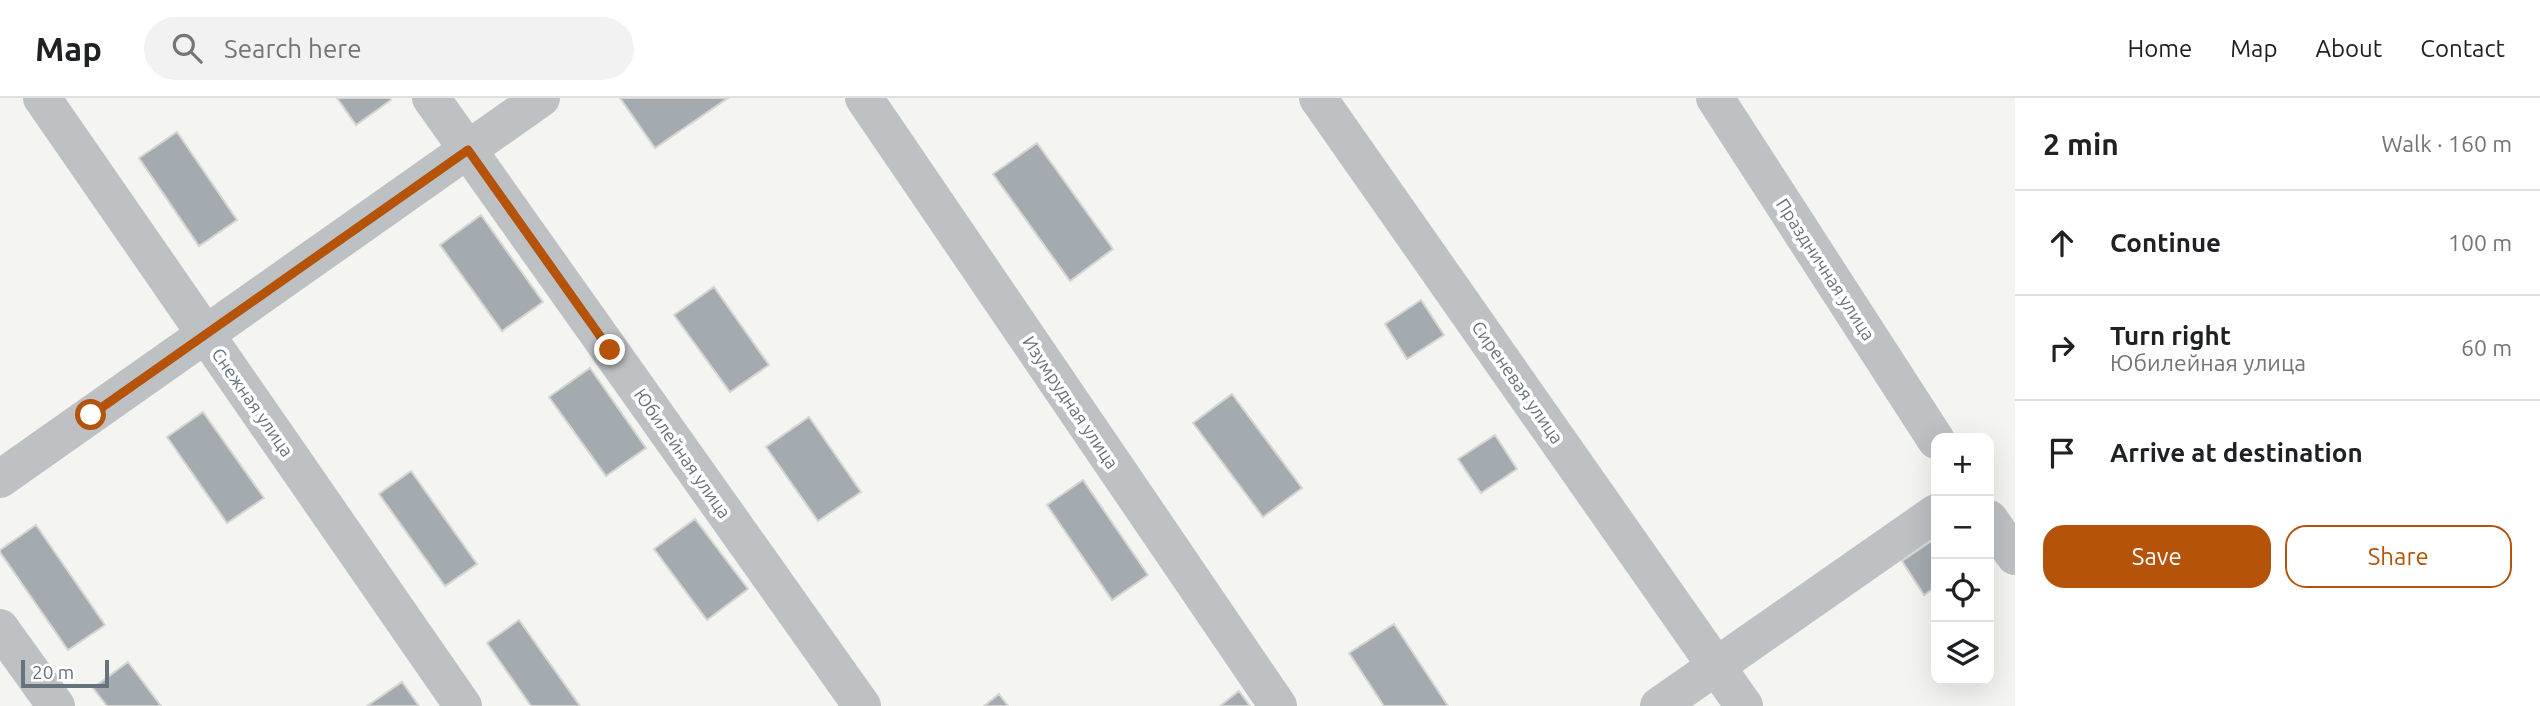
<!DOCTYPE html>
<html lang="en">
<head>
<meta charset="utf-8">
<style>
  :root { --surface:#fff; --page:#f2f2f2; --text:#202124; --muted:#757577; --line:#e0e0e0; --accent:#b45309 }
  body { margin:0; font-family:Ubuntu,sans-serif; background:var(--page); color:var(--text) }
  .controls { position:absolute; right:21px; bottom:21px; display:grid; overflow:hidden; border-radius:14px; box-shadow:0 7px 28px #0002 }
  .controls button { width:63px; height:63px; display:grid; place-items:center; padding:0; border:0; border-bottom:2px solid var(--line); background:var(--surface); color:var(--text); font:35px sans-serif }
  .scale { position:absolute; left:21px; bottom:18px; width:88px; box-sizing:border-box; padding-left:7px; border:4px solid #66737e; border-top:0; font-size:19px; line-height:24px; white-space:nowrap; color:#66737e; -webkit-text-stroke:5px #fff; paint-order:stroke }
  .stop { position:absolute; width:21px; height:21px; margin:-16px; border:5px solid #b45309; border-radius:50%; background:#fff }
  .stop.end { background:#b45309; border-color:#fff; box-shadow:0 2px 7px #0008 }
  .list { margin:0; padding:0; list-style:none }
  h2 { display:flex; justify-content:space-between; align-items:center; height:91px; margin:0; padding:0 28px; font-size:30px }
  h2 small { font-size:23px; font-weight:400; color:var(--muted) }
  .list li { display:grid; grid-template-columns:46px 1fr auto; gap:21px; align-items:center; box-sizing:border-box; height:105px; padding:0 28px; border-top:2px solid var(--line) }
  .list b { display:block; font-size:26px; white-space:nowrap }
  .list p { margin:0; font-size:23px; white-space:nowrap; color:var(--muted) }
  .list em { font-size:23px; font-style:normal; color:var(--muted) }
  .actions { display:flex; gap:14px; padding:21px 28px }
  .actions a { flex:1; padding:16px 0; border:2px solid var(--accent); border-radius:21px; text-align:center; font-size:24px; color:var(--accent) }
  .actions .main { background:var(--accent); color:#fff }
  .icon { flex:none; width:38px; height:38px; fill:none; stroke:currentColor; stroke-width:2; stroke-linecap:round; stroke-linejoin:round }
  .map { position:relative; flex:none; width:2015px; height:608px; overflow:hidden }
  header { display:flex; align-items:center; gap:42px; box-sizing:border-box; height:98px; padding:0 35px; background:var(--surface); border-bottom:2px solid var(--line) }
  header strong { font-size:33px }
  nav { display:flex; gap:38px; margin-inline-start:auto; font-size:24px }
  .search { width:490px; height:63px; background:var(--page); display:flex; align-items:center; gap:18px; box-sizing:border-box; padding:0 24px; border-radius:38px; color:var(--muted); font-size:26px }
  main { display:flex }
  aside { flex:1; background:var(--surface) }
  .map>svg:first-child { display:block }
  .building { fill:#a4abb0; stroke:#d5d5d3; stroke-width:2 }
  .lines { fill:none; stroke-linecap:round; stroke-linejoin:round }
  .minor { stroke:#bdc1c4; stroke-width:38 }
  .route { stroke:#b45309; stroke-width:9 }
  .labels { text-anchor:middle; dominant-baseline:central; stroke-width:7; stroke-linejoin:round; paint-order:stroke }
  .street-label { font-size:18px; fill:#66737e; stroke:#fff }
</style>
</head>
<body>
<header>
<strong>Map</strong>
<div class="search"><svg class="icon" aria-label="search" viewBox="0 0 24 24"><circle cx="10" cy="10" r="6"/><path d="M15 15l6 6"/></svg>Search here</div>
<nav><a>Home</a><a>Map</a><a>About</a><a>Contact</a></nav>
</header>
<main>
<div class="map">
<svg width="2015" height="608" viewBox="0 0 2015 608">
  <rect width="100%" height="100%" fill="#f4f4f0"/>
  <path class="building" d="M337,0h53l1,2 -35,25z
    M620,0h108l-73,50z
    M177,34l60,88 -38,26 -60,-88z
    M1037,45l76,106 -43,32 -77,-107z
    M481,117l62,87 -41,29 -62,-86z
    M714,189l55,78 -39,27 -56,-77z
    M1421,202l23,35 -37,24 -22,-35z
    M590,270l56,80 -40,28 -57,-79z
    M1232,296l70,94 -39,29 -70,-94z
    M203,314l61,86 -37,25 -60,-86z
    M809,319l52,75 -43,29 -52,-74z
    M1495,337l22,34 -36,24 -23,-34z
    M411,373l66,93 -32,22 -66,-92z
    M1083,382l65,95 -36,25 -65,-95z
    M695,421l53,70 -41,31 -53,-71z
    M36,427l69,100 -37,25 -68,-98v-2z
    M1936,440v49l-12,8 -22,-34z
    M519,522l61,86h-49l-44,-63z
    M1394,526l54,82h-64l-35,-53z
    M128,564l33,44h-54l-14,-18z
    M402,584l17,24h-52z
    M1239,593l11,15h-30z
    M999,596l9,12h-24z"/>
  <g class="lines">
    <path class="minor" d="M42,0l421,608
      M431,0l431,608
      M864,0l414,608
      M1318,0l426,608
      M1715,0l221,342
      M0,381l541,-381
      M1989,421l26,37
      M0,530l56,78
      M1659,608l277,-193"/>
  </g>
  <g class="lines">
    <path class="route" d="M91,317l377,-265 142,200"/>
  </g>
  <g class="labels">
    <g class="street-label">
      <text transform="translate(1826 171) rotate(57)">Праздничная улица</text>
      <text transform="translate(1518 284) rotate(55)">Сиреневая улица</text>
      <text transform="translate(253 304) rotate(55)">Снежная улица</text>
      <text transform="translate(1071 304) rotate(56)">Изумрудная улица</text>
      <text transform="translate(683 355) rotate(55)">Юбилейная улица</text>
    </g>
  </g>
</svg>
<div class="controls">
<button>+</button>
<button>−</button>
<button><svg class="icon" aria-label="locate" viewBox="0 0 24 24"><circle cx="12" cy="12" r="6"/><path d="M12 2v4M12 18v4M2 12h4M18 12h4"/></svg></button>
<button><svg class="icon" aria-label="layers" viewBox="0 0 24 24"><path d="M12 4l9 5-9 5-9-5zM3 14l9 5 9-5"/></svg></button>
</div>
<div class="scale">20 m</div>
<div class="stop" style="left:91px;top:317px"></div>
<div class="stop end" style="left:610px;top:252px"></div>
</div>
<aside>
<h2>2 min<small>Walk · 160 m</small></h2>
<ul class="list">
<li><svg class="icon" aria-label="ahead" viewBox="0 0 24 24"><path d="M12 20V5M6 11l6-6 6 6"/></svg><div><b>Continue</b></div><em>100 m</em></li>
<li><svg class="icon" aria-label="right" viewBox="0 0 24 24"><path d="M7 20v-9h11M14 6l5 5-5 5"/></svg><div><b>Turn right</b><p>Юбилейная улица</p></div><em>60 m</em></li>
<li><svg class="icon" aria-label="arrive" viewBox="0 0 24 24"><path d="M6 21V4h12l-3 4 3 4H6"/></svg><div><b>Arrive at destination</b></div></li>
</ul>
<div class="actions"><a class="main">Save</a><a>Share</a></div>
</aside>
</main>
</body>
</html>
